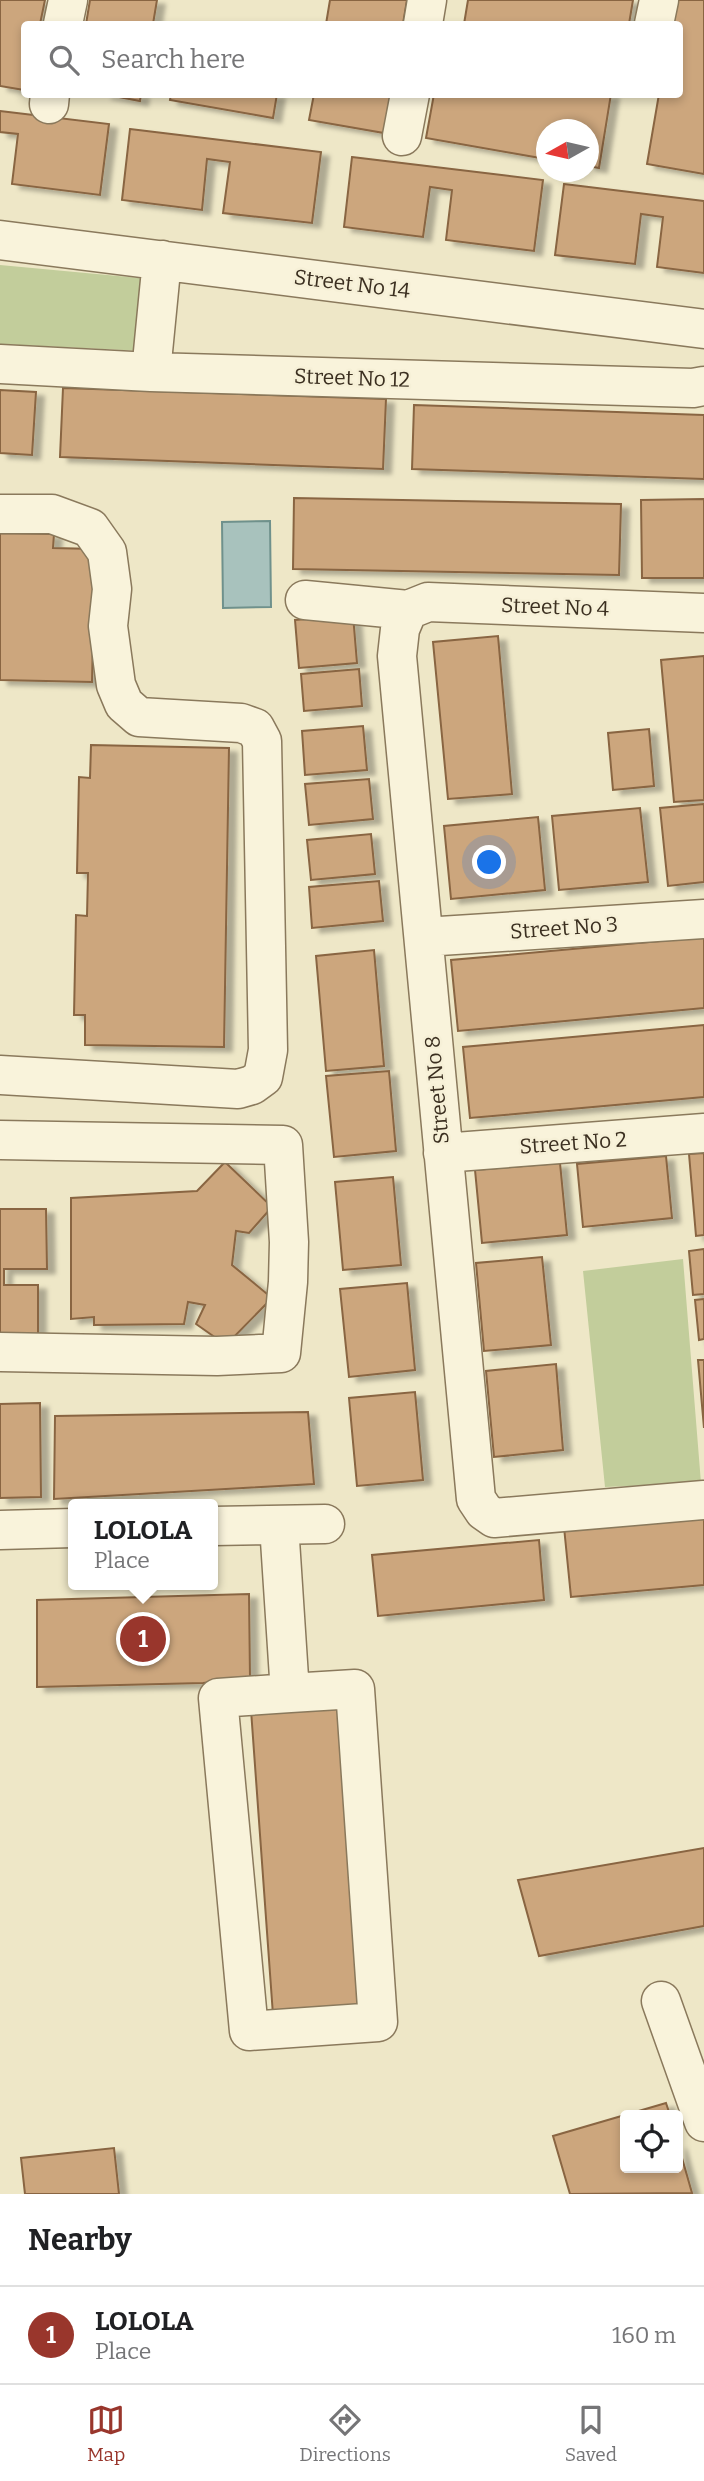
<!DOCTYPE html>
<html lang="en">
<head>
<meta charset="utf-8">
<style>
  :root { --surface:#fff; --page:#f6f6f6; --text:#202124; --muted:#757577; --line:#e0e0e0; --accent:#99362c }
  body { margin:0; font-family:Bitter,serif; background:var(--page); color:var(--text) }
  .controls { position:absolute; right:21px; bottom:21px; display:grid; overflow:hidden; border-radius:7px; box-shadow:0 4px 10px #0003 }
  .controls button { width:63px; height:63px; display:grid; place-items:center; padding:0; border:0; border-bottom:2px solid var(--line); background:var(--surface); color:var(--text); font:35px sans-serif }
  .compass { position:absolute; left:536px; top:119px; width:63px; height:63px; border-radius:50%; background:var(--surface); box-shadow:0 4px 10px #0003; rotate:262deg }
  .you { position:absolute; left:490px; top:863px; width:24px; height:24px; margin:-18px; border:5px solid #fff; border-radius:50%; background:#1a73e8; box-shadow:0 0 0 10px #1a73e833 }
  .badge { display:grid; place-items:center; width:46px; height:46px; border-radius:50%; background:var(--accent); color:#fff; font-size:23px; font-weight:700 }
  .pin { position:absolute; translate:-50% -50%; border:4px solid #fff; box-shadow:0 2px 7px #0006 }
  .popup { position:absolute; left:68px; top:1499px; width:150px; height:91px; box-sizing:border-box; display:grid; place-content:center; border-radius:7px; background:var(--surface); filter:drop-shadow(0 2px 5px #0005); font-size:23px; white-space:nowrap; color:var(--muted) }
  .popup b { font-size:26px; color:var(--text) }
  .popup::after { content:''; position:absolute; left:50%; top:100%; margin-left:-14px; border:14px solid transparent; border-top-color:var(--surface) }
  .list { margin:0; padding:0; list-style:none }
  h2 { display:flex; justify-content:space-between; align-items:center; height:91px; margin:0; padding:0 28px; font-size:30px }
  h2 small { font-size:23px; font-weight:400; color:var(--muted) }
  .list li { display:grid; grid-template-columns:46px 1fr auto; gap:21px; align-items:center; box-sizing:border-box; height:98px; padding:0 28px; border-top:2px solid var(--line) }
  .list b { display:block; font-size:26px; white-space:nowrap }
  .list p { margin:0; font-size:23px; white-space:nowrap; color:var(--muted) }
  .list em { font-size:23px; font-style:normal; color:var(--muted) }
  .icon { flex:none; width:38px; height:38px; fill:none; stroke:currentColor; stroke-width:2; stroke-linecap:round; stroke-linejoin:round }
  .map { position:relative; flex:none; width:704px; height:2194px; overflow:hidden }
  .search { position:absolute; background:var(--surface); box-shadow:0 4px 10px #0003; left:21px; right:21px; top:21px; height:77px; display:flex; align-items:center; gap:18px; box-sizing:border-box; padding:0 24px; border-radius:7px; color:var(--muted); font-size:26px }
  .sheet { height:189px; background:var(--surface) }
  nav { display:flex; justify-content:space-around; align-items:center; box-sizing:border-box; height:98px; border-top:2px solid var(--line); background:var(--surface); font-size:19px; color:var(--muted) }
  nav a { display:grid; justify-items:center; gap:4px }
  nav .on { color:var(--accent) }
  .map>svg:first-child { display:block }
  .green { fill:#c2cd9b }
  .water { fill:#a8c2bd; stroke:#6f918c; stroke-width:2 }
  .building { fill:#cca67d; stroke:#896542; stroke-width:2; filter:url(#shadow) }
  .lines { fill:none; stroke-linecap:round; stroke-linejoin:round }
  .minor-casing { stroke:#8a795c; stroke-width:41 }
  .minor { stroke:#f9f3db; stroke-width:38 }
  .labels { text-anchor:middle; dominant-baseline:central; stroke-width:5; stroke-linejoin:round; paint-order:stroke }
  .street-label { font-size:21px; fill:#3b2f20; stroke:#f6f0d7 }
</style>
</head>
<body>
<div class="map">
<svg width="704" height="2194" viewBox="0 0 704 2194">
  <defs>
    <filter id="shadow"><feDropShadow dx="8" dy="4.5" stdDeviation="2" flood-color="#0004"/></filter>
  </defs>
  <rect width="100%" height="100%" fill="#eee7c7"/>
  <path class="green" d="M0,265l150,14 -6,72 -144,-7z
    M683,1259l18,224 -96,4 -22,-216z"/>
  <path class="water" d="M270,521l1,86 -48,1 -1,-86z"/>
  <path class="building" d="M0,0h45l-5,24h-16v66l-24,-4z
    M90,0h67l-4,24h-67z
    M330,0h77l-4,24h-77z
    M468,0h165l-4,24h-165z
    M675,0h29v174l-57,-10 12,-70h21v-70h-9z
    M103,94h38l-1,7z
    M171,94h106l-4,24 -103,-18z
    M314,94h77l-7,39 -75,-13z
    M434,94h177l-12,74 -11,-2v-36h-42v29l-120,-21z
    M0,111l109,13 -9,71 -88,-11 6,-50 -18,-2z
    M130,129l191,23 -9,71 -89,-10 7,-51 -23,-3 -5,51 -80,-10z
    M352,157l191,23 -9,71 -88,-11 6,-50 -22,-3 -7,50 -79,-10z
    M564,184l140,17v72l-47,-6 6,-50 -22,-3 -6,50 -80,-9z
    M63,388l323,11 -3,70 -323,-12z
    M0,390l36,2 -4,63 -32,-2z
    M414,405l290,10v64l-292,-10z
    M294,498l327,6 -2,71 -326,-6z
    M704,499v79h-62l-1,-78z
    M0,533l54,1 -1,14 42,1 -3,133 -92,-2z
    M353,615l4,48 -58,5 -4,-48z
    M498,636l14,158 -64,5 -15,-157z
    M704,656v144l-30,2 -13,-142z
    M359,669l3,37 -58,5 -3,-37z
    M363,726l4,44 -62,5 -3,-44z
    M649,729l5,57 -41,4 -5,-57z
    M91,745l138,3 -5,299 -139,-2v-30h-11l2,-100 11,1 1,-43h-11l2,-96 11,1z
    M369,779l4,40 -64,6 -4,-41z
    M704,804v78l-36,4 -8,-78z
    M640,808l8,74 -89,8 -7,-74z
    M538,817l7,73 -94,9 -7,-73z
    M371,834l4,40 -64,6 -4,-40z
    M379,881l4,40 -71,7 -3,-41z
    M704,937v71l-246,23 -7,-71z
    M374,950l10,116 -58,5 -10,-115z
    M704,1025v72l-234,21 -7,-71z
    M389,1071l7,80 -62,6 -8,-81z
    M704,1153v82l-8,1 -7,-82z
    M666,1156l6,62 -89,9 -6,-63z
    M225,1162l47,45 -23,26 -13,-2 -4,34 40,33 -46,47 -30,-21 9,-19 -17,-3 -4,22 -90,1v-8l-23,2v-121l126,-7z
    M560,1163l7,72 -85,8 -7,-73z
    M393,1177l8,88 -58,5 -8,-88z
    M0,1209h46l1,60h-43v16h34v56h-38z
    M704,1249v45l-11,1 -4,-44z
    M542,1257l9,88 -67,6 -8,-88z
    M407,1283l8,87 -66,7 -9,-88z
    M704,1299v40l-5,1 -4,-40z
    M698,1360h6v68z
    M556,1364l7,86 -69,7 -8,-86z
    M415,1392l8,88 -66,6 -8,-88z
    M40,1403l1,94 -41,1v-94z
    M308,1412l6,72 -260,15 1,-83z
    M704,1515v70l-133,12 -7,-70z
    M539,1540l5,60 -166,16 -6,-61z
    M249,1594l1,84 -47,5 -166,4v-87z
    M340,1704l22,304 -89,7 -22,-305z
    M704,1848v78l-165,30 -21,-76z
    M666,2103l4,12h-45v53h53v-24l14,49 -122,1 -17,-58z
    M114,2148l5,46h-94l-4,-36z"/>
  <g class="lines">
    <g class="minor-casing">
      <path id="minor" d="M63,24l5,-24
        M423,24l4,-24
        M654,24l5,-24
        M49,104l1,-10
        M402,136l8,-42
        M0,240l704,89
        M0,364l151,8 542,16 11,-2
        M151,372l11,-112
        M0,514h52l38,14 17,24 5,37 -4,37 8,59 8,19 15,13 102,6 14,5 7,13 6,309 -5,27 -11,8 -14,4 -238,-14
        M305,600l103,10
        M704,613l-276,-11 -20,8 -8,19 -3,27 79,843 8,12 10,7 210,-18
        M424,937l280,-18
        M0,1140l283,5 6,97 -1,40 -7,71 -64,3 -217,-4
        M443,1153l261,-20
        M279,1525l11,168 -72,5 31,333 129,-9 -23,-333 -65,4
        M213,1526l112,-2
        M0,1530l73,-2
        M661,2001l43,121"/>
    </g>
    <use href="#minor" class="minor"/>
  </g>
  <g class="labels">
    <g class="street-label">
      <text transform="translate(352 284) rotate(7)">Street No 14</text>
      <text transform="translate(352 378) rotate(2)">Street No 12</text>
      <text transform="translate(555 607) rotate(2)">Street No 4</text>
      <text transform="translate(564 928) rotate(-4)">Street No 3</text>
      <text transform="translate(437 1090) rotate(-95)">Street No 8</text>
      <text transform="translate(573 1143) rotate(-4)">Street No 2</text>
    </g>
  </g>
</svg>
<div class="controls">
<button><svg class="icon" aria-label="locate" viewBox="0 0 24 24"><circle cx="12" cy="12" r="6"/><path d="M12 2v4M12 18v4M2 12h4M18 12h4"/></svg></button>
</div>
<svg class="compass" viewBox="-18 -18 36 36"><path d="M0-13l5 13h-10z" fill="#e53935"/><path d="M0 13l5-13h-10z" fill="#757577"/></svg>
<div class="you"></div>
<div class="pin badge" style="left:143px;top:1639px">1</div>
<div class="popup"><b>LOLOLA</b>Place</div>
<div class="search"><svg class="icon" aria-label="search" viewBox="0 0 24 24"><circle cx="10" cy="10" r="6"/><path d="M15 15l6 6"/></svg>Search here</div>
</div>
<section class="sheet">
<h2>Nearby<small></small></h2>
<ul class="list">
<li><span class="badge">1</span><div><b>LOLOLA</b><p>Place</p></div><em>160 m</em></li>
</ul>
</section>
<nav>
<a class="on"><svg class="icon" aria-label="map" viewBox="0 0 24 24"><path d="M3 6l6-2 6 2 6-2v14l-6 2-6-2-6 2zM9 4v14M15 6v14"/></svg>Map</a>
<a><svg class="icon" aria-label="directions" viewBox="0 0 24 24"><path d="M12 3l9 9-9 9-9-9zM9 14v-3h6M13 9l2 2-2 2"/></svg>Directions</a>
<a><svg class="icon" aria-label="saved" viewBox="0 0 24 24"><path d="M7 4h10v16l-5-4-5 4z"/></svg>Saved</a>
</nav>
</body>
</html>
